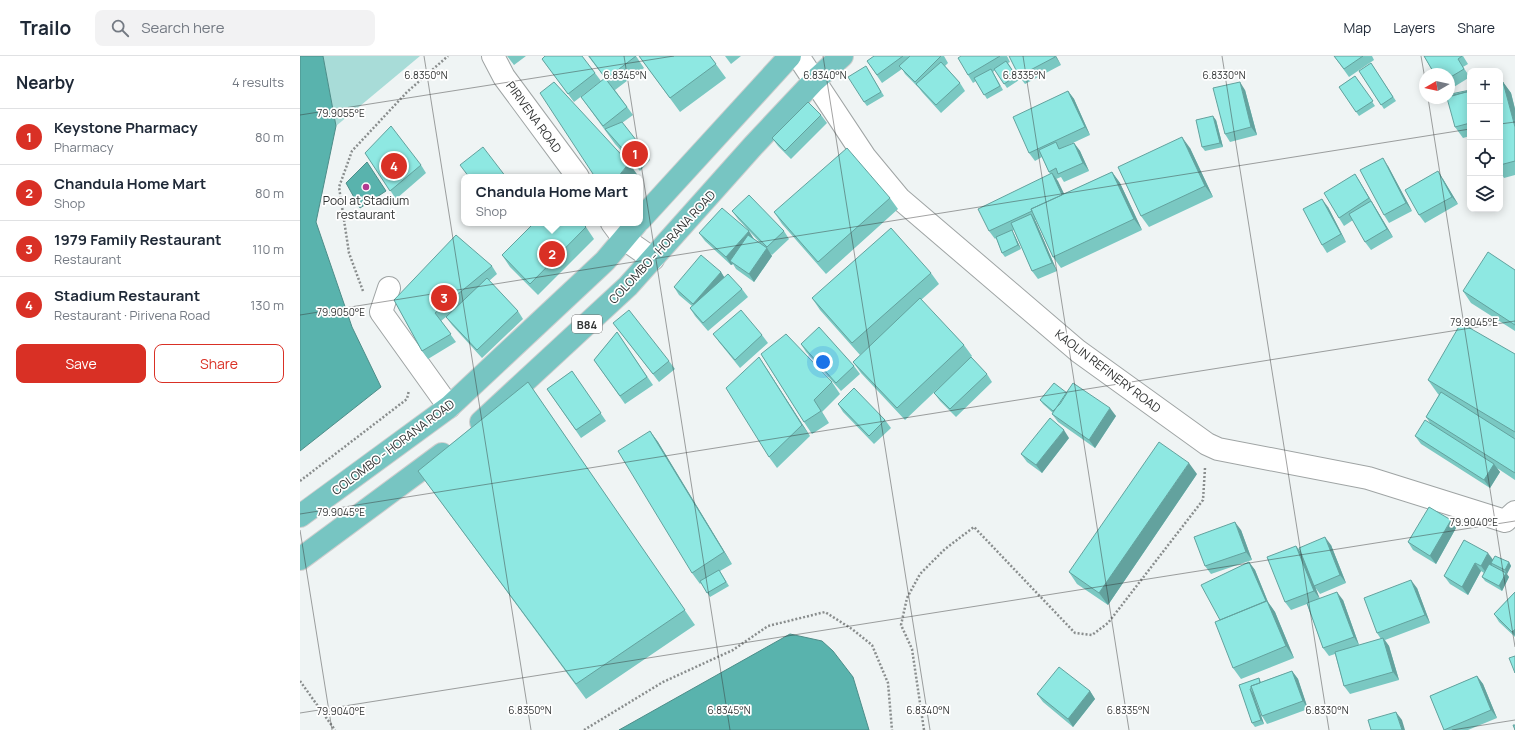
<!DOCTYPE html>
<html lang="en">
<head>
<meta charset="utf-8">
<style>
  :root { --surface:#fff; --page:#f2f2f3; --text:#1f2937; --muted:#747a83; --line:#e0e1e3; --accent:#d93025 }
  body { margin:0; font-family:Manrope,sans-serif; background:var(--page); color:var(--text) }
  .controls { position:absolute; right:12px; top:12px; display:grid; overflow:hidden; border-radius:8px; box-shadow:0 2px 10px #0003 }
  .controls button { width:36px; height:36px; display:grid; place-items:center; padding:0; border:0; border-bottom:1px solid var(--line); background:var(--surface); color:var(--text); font:20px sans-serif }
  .compass { position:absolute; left:1119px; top:12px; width:36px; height:36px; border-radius:50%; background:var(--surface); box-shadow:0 2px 10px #0003; rotate:261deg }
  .you { position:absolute; left:523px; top:306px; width:14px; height:14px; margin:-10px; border:3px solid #fff; border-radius:50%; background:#1a73e8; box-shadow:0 0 0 6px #1a73e833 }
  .badge { display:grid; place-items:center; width:26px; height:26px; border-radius:50%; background:var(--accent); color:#fff; font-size:13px; font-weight:700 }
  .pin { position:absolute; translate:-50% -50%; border:2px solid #fff; box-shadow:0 1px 4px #0006 }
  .popup { position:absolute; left:161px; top:118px; width:182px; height:52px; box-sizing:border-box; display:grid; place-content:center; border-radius:8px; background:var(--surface); filter:drop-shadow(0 1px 3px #0005); font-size:13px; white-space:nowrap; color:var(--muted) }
  .popup b { font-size:15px; color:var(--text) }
  .popup::after { content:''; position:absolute; left:50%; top:100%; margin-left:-8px; border:8px solid transparent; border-top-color:var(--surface) }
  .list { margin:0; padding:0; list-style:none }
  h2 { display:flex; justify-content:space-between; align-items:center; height:52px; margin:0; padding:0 16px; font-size:17px }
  h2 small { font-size:13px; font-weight:400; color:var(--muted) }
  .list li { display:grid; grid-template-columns:26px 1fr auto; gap:12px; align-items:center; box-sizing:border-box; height:56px; padding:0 16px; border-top:1px solid var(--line) }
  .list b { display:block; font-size:15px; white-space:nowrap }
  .list p { margin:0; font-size:13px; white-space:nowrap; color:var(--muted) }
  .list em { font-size:13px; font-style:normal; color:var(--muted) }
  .actions { display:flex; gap:8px; padding:12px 16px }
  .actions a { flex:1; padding:9px 0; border:1px solid var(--accent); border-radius:8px; text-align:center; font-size:14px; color:var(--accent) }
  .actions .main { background:var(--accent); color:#fff }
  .icon { flex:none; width:22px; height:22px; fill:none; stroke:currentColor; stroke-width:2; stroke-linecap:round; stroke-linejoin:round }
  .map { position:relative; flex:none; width:1215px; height:674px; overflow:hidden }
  header { display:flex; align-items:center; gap:24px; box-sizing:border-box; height:56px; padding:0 20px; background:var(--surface); border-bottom:1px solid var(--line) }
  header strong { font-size:19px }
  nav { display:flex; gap:22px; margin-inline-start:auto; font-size:14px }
  .search { width:280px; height:36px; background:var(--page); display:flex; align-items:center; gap:10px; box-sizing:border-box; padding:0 14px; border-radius:8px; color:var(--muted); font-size:15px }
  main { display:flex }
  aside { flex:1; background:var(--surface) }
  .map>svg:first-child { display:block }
  .green { fill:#a8dcd8 }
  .water { fill:#59b3ad; stroke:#4d8d89 }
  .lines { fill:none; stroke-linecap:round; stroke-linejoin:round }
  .minor-casing { stroke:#9fa4a4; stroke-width:24 }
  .major-casing { stroke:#cecece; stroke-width:24 }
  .path { stroke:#898d8d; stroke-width:2.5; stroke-dasharray:2 2; stroke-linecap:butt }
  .minor { stroke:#fff; stroke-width:22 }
  .major { stroke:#77c5c2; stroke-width:22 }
  .wall { fill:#7ac8c2 }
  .shaded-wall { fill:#63a29e }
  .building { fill:#8ee8e2; stroke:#63a29e }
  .ticks { fill:none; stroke:#323434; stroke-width:1; stroke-opacity:0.45 }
  .poi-dot { fill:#b13a91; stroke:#fff; stroke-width:1.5 }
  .labels { text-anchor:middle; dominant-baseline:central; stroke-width:3.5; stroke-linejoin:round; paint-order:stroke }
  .shield { fill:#fff; stroke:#707171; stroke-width:1 }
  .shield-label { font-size:11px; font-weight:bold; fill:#323434 }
  .street-label { font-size:12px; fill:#323434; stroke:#fff }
  .poi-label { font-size:12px; fill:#323434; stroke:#fff }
  .ticks-label { font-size:10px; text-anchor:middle; fill:#323434; stroke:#fff; stroke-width:3.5; stroke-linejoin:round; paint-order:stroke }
</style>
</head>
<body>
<header>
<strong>Trailo</strong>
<div class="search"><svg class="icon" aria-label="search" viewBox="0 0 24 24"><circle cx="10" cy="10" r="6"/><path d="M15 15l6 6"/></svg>Search here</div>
<nav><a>Map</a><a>Layers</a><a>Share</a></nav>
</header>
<main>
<aside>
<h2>Nearby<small>4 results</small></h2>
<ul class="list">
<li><span class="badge">1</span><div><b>Keystone Pharmacy</b><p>Pharmacy</p></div><em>80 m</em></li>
<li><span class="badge">2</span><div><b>Chandula Home Mart</b><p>Shop</p></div><em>80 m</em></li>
<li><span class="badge">3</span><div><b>1979 Family Restaurant</b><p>Restaurant</p></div><em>110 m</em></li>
<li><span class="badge">4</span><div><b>Stadium Restaurant</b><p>Restaurant · Pirivena Road</p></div><em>130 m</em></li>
</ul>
<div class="actions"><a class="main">Save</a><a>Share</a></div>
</aside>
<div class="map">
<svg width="1215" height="674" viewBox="0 0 1215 674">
  <rect width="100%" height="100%" fill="#eff4f4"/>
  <path class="green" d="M23,0h97l-84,70z"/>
  <path class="water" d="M0,0h23l13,70 -20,96 36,105 29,60 -81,64z
    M67,106l19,29 -26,17 -14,-25z
    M490,578l32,7 11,10 20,26 16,53h-250z"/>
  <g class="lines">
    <g class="minor-casing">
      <path id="minor" d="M193,0l11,21 74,100
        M498,0l67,101 34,41 179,153 129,93 11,5 150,29 137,43 10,-9
        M312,167l11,15 30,21
        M89,232l-8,24 68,95"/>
    </g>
    <g class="major-casing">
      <path id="major" d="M340,164l150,-164
        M181,366l147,-136 125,-140 61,-65 28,-25
        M0,460l149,-109 156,-146 32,-38
        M0,503l142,-105"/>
    </g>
    <path class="path" d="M63,235l-14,-38 -10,-66 13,-36 55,-59 41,-36
      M0,425l107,-82 2,-9
      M0,625l35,49
      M284,674l79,-48 70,-32 35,-24 57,-14 27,17 20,16 16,38 4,47
      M624,674l-12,-81 -11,-24 6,-27 13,-24 25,-25 29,-22 101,106 17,2 16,-12 95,-123 2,-32"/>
    <use href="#minor" class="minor"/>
    <use href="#major" class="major"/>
  </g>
  <path class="wall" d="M207,0h19l-12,9z
    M288,0h48l8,12 -29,22 18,25 -11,8 28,37 -10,11 -25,-27 -34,-47 24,-19z
    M339,0h71l16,22 -46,34z
    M425,0h16l-10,8z
    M574,0h70l4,7 -3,3 15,17 5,8 -24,22 -19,-21 -3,-4 -14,-14 -3,-5 -20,14 -15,-22z
    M661,0h46l3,6 -2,1 11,17 -12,8 -12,-18 -2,2 10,18 -16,9 -11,-18 -3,2 -5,-8z
    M756,0l5,9 -36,19 -6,-8z
    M1034,0h38l2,4 -25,17z
    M1124,0h39l5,8 -5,3 7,10 -21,13v-16h-15z
    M242,3l53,14 6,8 -27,21z
    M1071,7l25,38 -12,8 -25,-38z
    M568,14l16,26 -17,10 -3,-4z
    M1055,20l20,30 -16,10 -20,-29z
    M1203,26l8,11 4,16v66l-11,3 -4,-7v-88z
    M945,34l12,45 -27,7 -5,-8z
    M1170,34v46l-7,2 -8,-11z
    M768,35l6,8 16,36 -28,13 12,-5 6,8 9,20 -25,11 -3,-5 -5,2 8,15 48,-22 8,11 22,47 -81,38 -8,-11 -17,-37h-1l22,51 -19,8 -6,-8 -18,-41 -2,1 2,3 7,15 -16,8 -3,-4 -6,-15 -1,1 -6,-8 61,-57 -1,-2 -7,-15 -7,4 -6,-8z
    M521,59l6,8 -36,36 -13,-13 -6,-8z
    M916,64l7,27 -18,4 -3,-4z
    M890,92l23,49 -64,30 -8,-11z
    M65,97l56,12 5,8 -30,26z
    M1088,110l24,45 -23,12 -5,-8z
    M1055,118l5,8 33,55 -22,13 -6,-8 -12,-22 -9,6 -5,-8z
    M1143,123l15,25 -33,19 -6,-8z
    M590,142l8,11 -72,65 -44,-50 -8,-12z
    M1028,151l18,35 -19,11 -5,-8z
    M432,155l52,20 5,8 -17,16 -2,-2 2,3 -18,26 -18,-13 -3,-5 -2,1 -26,-24 -6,-8 55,6 9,7 -25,-27z
    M286,171l8,12 -56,56 -28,-28 -8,-12z
    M192,210l5,8 -8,7 29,30 5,8 -41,39 -30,-33 -6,-8 7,-6 -12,10 15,21 -28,17 -6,-8 -28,-51z
    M1215,214v61l-44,-28 -8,-12z
    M421,216l3,5 18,12 6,8 -40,34 -13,-15 -5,-8 2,-2 -13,-11 -5,-8z
    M631,217l8,11 -18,16 43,45 8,11 -1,1 16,17 5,8 -36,35 -16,-16 -6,-8 11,-11 -40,38 -44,-47 -8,-11 31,-29 -24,22 -40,-45 -8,-12z
    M313,267l56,38 6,8 -16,13z
    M317,276l36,53 -28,19 -31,-44z
    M413,278l49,1 6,8 -28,25 -21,-26z
    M501,288l53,22 6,8 -19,17 -35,-39z
    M461,298l71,28 8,12 -18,18 7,11 -17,11 -8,-12z
    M1215,298v126l-18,-12 3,4 -10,16 -69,-44 -6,-8 15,-13 -4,-6 13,-22 -1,-1 -10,-14z
    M459,301l51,79 -33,32 -8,-11z
    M272,315l34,50 -25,17 -34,-49z
    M228,326l167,243 -109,74 -168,-228z
    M767,337l49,23 -21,32 -37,-26 -6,-8 1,-1 -10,-9 -3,-4z
    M538,348l47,16 6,8 -17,16 -31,-32z
    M350,375l8,11 74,122 -12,7 9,15 -19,11 -9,-14 -1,1 -8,-11z
    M769,382l-27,35 -15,-11 -6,-8z
    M897,418l-89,131 -31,-21 -8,-12z
    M1156,472l-20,36 -23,-14 -5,-8z
    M941,474l11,30 -41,14 -6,-8z
    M1164,484l29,20 16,2 2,4 -4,8 2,3 -7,14 -17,-10 -3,-4 2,-4 -3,-2 -13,24 -18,-11 -6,-8z
    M1031,489l15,38 -26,11 -6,-8 -1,-5 6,17 24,2 16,45 22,-6 -4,-6 40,-45 13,35 -45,17 4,6 10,34 -49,14 -6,-8 -9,-32 -6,2 -6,-8 -16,-44 -16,6 -6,-8 11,-56 5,7z
    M949,506l6,8 13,32 7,10 19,46 -53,21 -8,-11 -13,-48z
    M1215,536v45l-16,-15 -5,-8z
    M992,615l6,8 10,30 -41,15 -5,-8 -9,-23 11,31 -9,3 -3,-4 -13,-38 20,-7 2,4z
    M1177,620l6,8 14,34 -29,12h-24l-14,-34z
    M790,635l5,8 -22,28 -30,-25 -6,-8z"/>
  <path class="shaded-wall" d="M755,0h1l5,9z
    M940,26l5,8 12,45 -6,-8z
    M1203,26l8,11 4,16v18z
    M768,35l6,8 16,36 -5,-8z
    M913,60l3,4 7,27 -3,-4z
    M882,81l8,11 23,49 -8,-11z
    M774,87l6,8 9,20 -6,-8z
    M1083,102l5,8 24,45 -6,-8z
    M329,107l10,14h-21z
    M1138,115l5,8 15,25 -6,-7z
    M812,116l8,11 22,47 -8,-11z
    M752,117l6,8 11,23 -6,-8z
    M1055,118l5,8 33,55 -6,-8z
    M1022,143l6,8 18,35 -5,-8z
    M731,158l5,8 21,49 -5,-8z
    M712,174l2,4 7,15 -3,-4z
    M449,175l5,8 -24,22 3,3 -2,1 -5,-8z
    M467,192l5,8 -18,26 -5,-8z
    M421,216l5,8 -28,32 -5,-8z
    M459,301l8,12 43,67 -8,-11z
    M514,344l8,12 7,11 -8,-12z
    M810,352l6,8 -21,32 -6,-8z
    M764,374l5,8 -27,35 -6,-8z
    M350,375l8,11 74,122 -8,-12z
    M889,407l8,11 -89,131 -9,-12z
    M1194,408l6,8 -10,16 -6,-8z
    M1151,464l5,8 -20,36 -6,-8z
    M935,466l6,8 11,30 -6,-8z
    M1025,481l6,8 15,38 -6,-8z
    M996,490l6,8 18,45 -6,-8z
    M1188,497l6,8 -3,2 1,1 -5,10 -6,-8z
    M949,506l6,8 13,32 7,10 19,46 -8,-12 -20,-44z
    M1209,506l2,4 -4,8 -2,-4z
    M1175,507l6,8 -13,24 -6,-8z
    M1206,517l3,4 -7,14 -3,-5z
    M1111,524l6,8 13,35 -5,-8z
    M1037,536l6,8 16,45 -5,-8z
    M1215,573v7l-3,-4z
    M1083,582l6,8 10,34 -6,-8z
    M992,615l6,8 10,30 -5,-8z
    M1177,620l6,8 14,34 -6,-8z
    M950,633l3,4 11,31 -3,-4z
    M790,635l5,8 -22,28 -5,-8z
    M1096,656l6,8 3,10h-3z"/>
  <path class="building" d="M245,0h37l13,17 -27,21 -26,-35z
    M289,0h47l-30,23z
    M339,0h71l6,8 -46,34z
    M574,0h29l-26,19 -10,-14z
    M610,0h31l-26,26 -16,-16z
    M661,0h39l-32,19 -10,-17z
    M709,0h46v1l-36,19z
    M1034,0h29l-19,13z
    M1124,0h38l-4,3 6,10 -15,9v-4h-11l-2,-2 -2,1z
    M706,5l10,15 -12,8 -10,-15z
    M641,6l19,21 -24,22 -20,-21z
    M1071,7l22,34 -12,8 -22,-34z
    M566,10l15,26 -17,10 -16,-25z
    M691,13l9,17 -16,9 -10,-17z
    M1055,20l18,25 -17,11 -17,-25z
    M305,22l22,29 -24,19 -22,-29z
    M254,26l75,81 -11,14h-23l-55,-84z
    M940,26l11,45 -26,7 -12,-46z
    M1203,26l12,45v34l-15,4v-82z
    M1170,34v1l-18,5 -1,-2z
    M768,35l17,36 -56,26 -16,-36z
    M1170,35v32l-15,4 -8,-29h2v-2z
    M508,46l13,13 -36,36 -13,-13z
    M913,60l7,27 -18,4 -6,-27z
    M322,66l18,23 -11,11 -24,-27z
    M91,70l30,39 -31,26 -25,-38z
    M882,81l23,49 -64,30 -23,-49z
    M756,86l3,7 15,-6 9,20 -25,11 -2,-6 -7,4 -10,-22z
    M183,91l23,30h-37l-9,-12z
    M547,92l43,50 -72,64 -44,-50z
    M1083,102l23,45 -22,12 -24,-45z
    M1138,115l14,26 -33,18 -14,-25z
    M812,116l22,47 -81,38 -22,-48z
    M752,117l10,22 -31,14 1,2 -43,20 -11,-22z
    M1055,118l14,24 -30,20 -15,-25z
    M449,139l35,36 -17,16 -35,-36z
    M1022,143l19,35 -19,11 -19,-36z
    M1071,145l16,28 -22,13 -16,-28z
    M422,152l27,23 -23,26 -27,-24z
    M731,158l21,49 -20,8 -21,-48z
    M234,167h48l4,4 -56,57 -28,-29z
    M591,172l40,45 -79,70 -40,-45z
    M712,174l6,15 -16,8 -6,-16z
    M156,179l36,31 -57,47 16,21 -29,17 -28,-51z
    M448,179l19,13 -18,26 -19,-13z
    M1188,196l27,18v55l-52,-34z
    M401,199l20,17 -28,32 -19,-17z
    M428,218l14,15 -39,34 -13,-15z
    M187,222l31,33 -41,39 -31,-33z
    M620,242l44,47 -67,63 -44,-46z
    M329,254l40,51 -16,13 -40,-51z
    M441,254l21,25 -27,25 -22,-26z
    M1161,267l54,31v78l-87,-52z
    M519,271l35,39 -18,17 -35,-39z
    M317,276l30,45 -27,19 -26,-36z
    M486,278l46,48 -18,18 7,11 -17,11 -43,-68z
    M459,301l43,68 -33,32 -43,-69z
    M671,301l16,17 -37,35 -16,-16z
    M272,315l29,42 -25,17 -29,-41z
    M228,326l157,228 -109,74 -158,-213z
    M754,327l13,10 -7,11 -7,7 -13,-11z
    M773,327l37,25 -21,32 -37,-26z
    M554,332l31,32 -16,16 -31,-32z
    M1141,336l74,47v34l-89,-56z
    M750,362l14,12 -28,35 -15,-11z
    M1125,364l69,44 -10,16 -69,-44z
    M350,375l74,121 -32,21 -74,-122z
    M859,386l30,21 -90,130 -30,-21z
    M1129,451l22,13 -21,36 -22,-14z
    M935,466l11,30 -41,14 -11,-29z
    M1025,481l15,38 -26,11 -15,-38z
    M1164,484l24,13 -7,13 -6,-3 -13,24 -18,-11z
    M996,490l18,45 -29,11 -18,-45z
    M1195,500l14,6 -4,8 -14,-7z
    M949,506l17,39 -46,19 -19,-35z
    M1189,508l17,9 -7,13 -17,-9z
    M419,514l7,12 -19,11 -7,-12z
    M1111,524l14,35 -48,18 -13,-35z
    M1037,536l17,45 -31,11 -16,-45z
    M1215,536v37l-3,3 -18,-18z
    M967,545l19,45 -53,22 -18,-46z
    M1083,582l10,34 -49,14 -9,-34z
    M1215,600v17l-6,-15z
    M759,611l31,24 -22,28 -31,-25z
    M992,615l11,30 -41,15 -11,-30z
    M1177,620l14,34 -47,20 -14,-34z
    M959,622l1,5 -9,3v3h-1l11,31 -9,3 -13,-38z
    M1096,656l6,18h-31l-3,-10z
    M1213,669h2v5z"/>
  <path class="ticks" d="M124,0l107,674M324,0l106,674M523,0l107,674M723,0l106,674M922,0l107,674M1121,0l4,23M1128,42l87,549M0,59l374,-59M1200,68l15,-2M0,259l1170,-186M0,458l1215,-193M0,474l32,200M0,657l1215,-192M1152,674l63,-10"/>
  <circle class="poi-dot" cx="66" cy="131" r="4"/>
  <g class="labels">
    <rect class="shield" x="272" y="259" width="30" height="18" rx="3"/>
    <g class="shield-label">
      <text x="287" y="268">B84</text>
    </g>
    <g class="street-label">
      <text transform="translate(234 61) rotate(54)">PIRIVENA ROAD</text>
      <text transform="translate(362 191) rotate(-47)">COLOMBO - HORANA ROAD</text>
      <text transform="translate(808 315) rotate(37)">KAOLIN REFINERY ROAD</text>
      <text transform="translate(93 391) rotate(-37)">COLOMBO - HORANA ROAD</text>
    </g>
    <g class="poi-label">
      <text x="66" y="144">Pool at Stadium<tspan x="66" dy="14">restaurant</tspan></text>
    </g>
  </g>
  <g class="ticks-label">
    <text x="126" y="23">6.8350°N</text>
    <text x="325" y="23">6.8345°N</text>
    <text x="525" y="23">6.8340°N</text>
    <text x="724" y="23">6.8335°N</text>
    <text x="924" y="23">6.8330°N</text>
    <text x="41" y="61">79.9055°E</text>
    <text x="41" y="260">79.9050°E</text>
    <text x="1174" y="270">79.9045°E</text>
    <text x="41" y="460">79.9045°E</text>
    <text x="1174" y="470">79.9040°E</text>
    <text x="230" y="658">6.8350°N</text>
    <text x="429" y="658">6.8345°N</text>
    <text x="628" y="658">6.8340°N</text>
    <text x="828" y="658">6.8335°N</text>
    <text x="1027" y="658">6.8330°N</text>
    <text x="41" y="659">79.9040°E</text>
  </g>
</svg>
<div class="controls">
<button>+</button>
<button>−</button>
<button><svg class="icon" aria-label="locate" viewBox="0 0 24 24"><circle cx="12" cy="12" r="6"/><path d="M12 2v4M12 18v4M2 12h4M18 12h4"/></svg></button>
<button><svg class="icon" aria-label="layers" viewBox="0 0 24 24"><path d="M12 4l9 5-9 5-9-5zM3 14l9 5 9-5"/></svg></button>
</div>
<svg class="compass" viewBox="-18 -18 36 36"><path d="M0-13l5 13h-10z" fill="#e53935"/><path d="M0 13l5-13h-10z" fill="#747a83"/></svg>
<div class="you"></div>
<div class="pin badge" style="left:335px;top:98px">1</div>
<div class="pin badge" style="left:252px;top:198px">2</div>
<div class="popup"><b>Chandula Home Mart</b>Shop</div>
<div class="pin badge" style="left:144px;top:242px">3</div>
<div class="pin badge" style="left:94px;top:110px">4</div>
</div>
</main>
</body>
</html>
